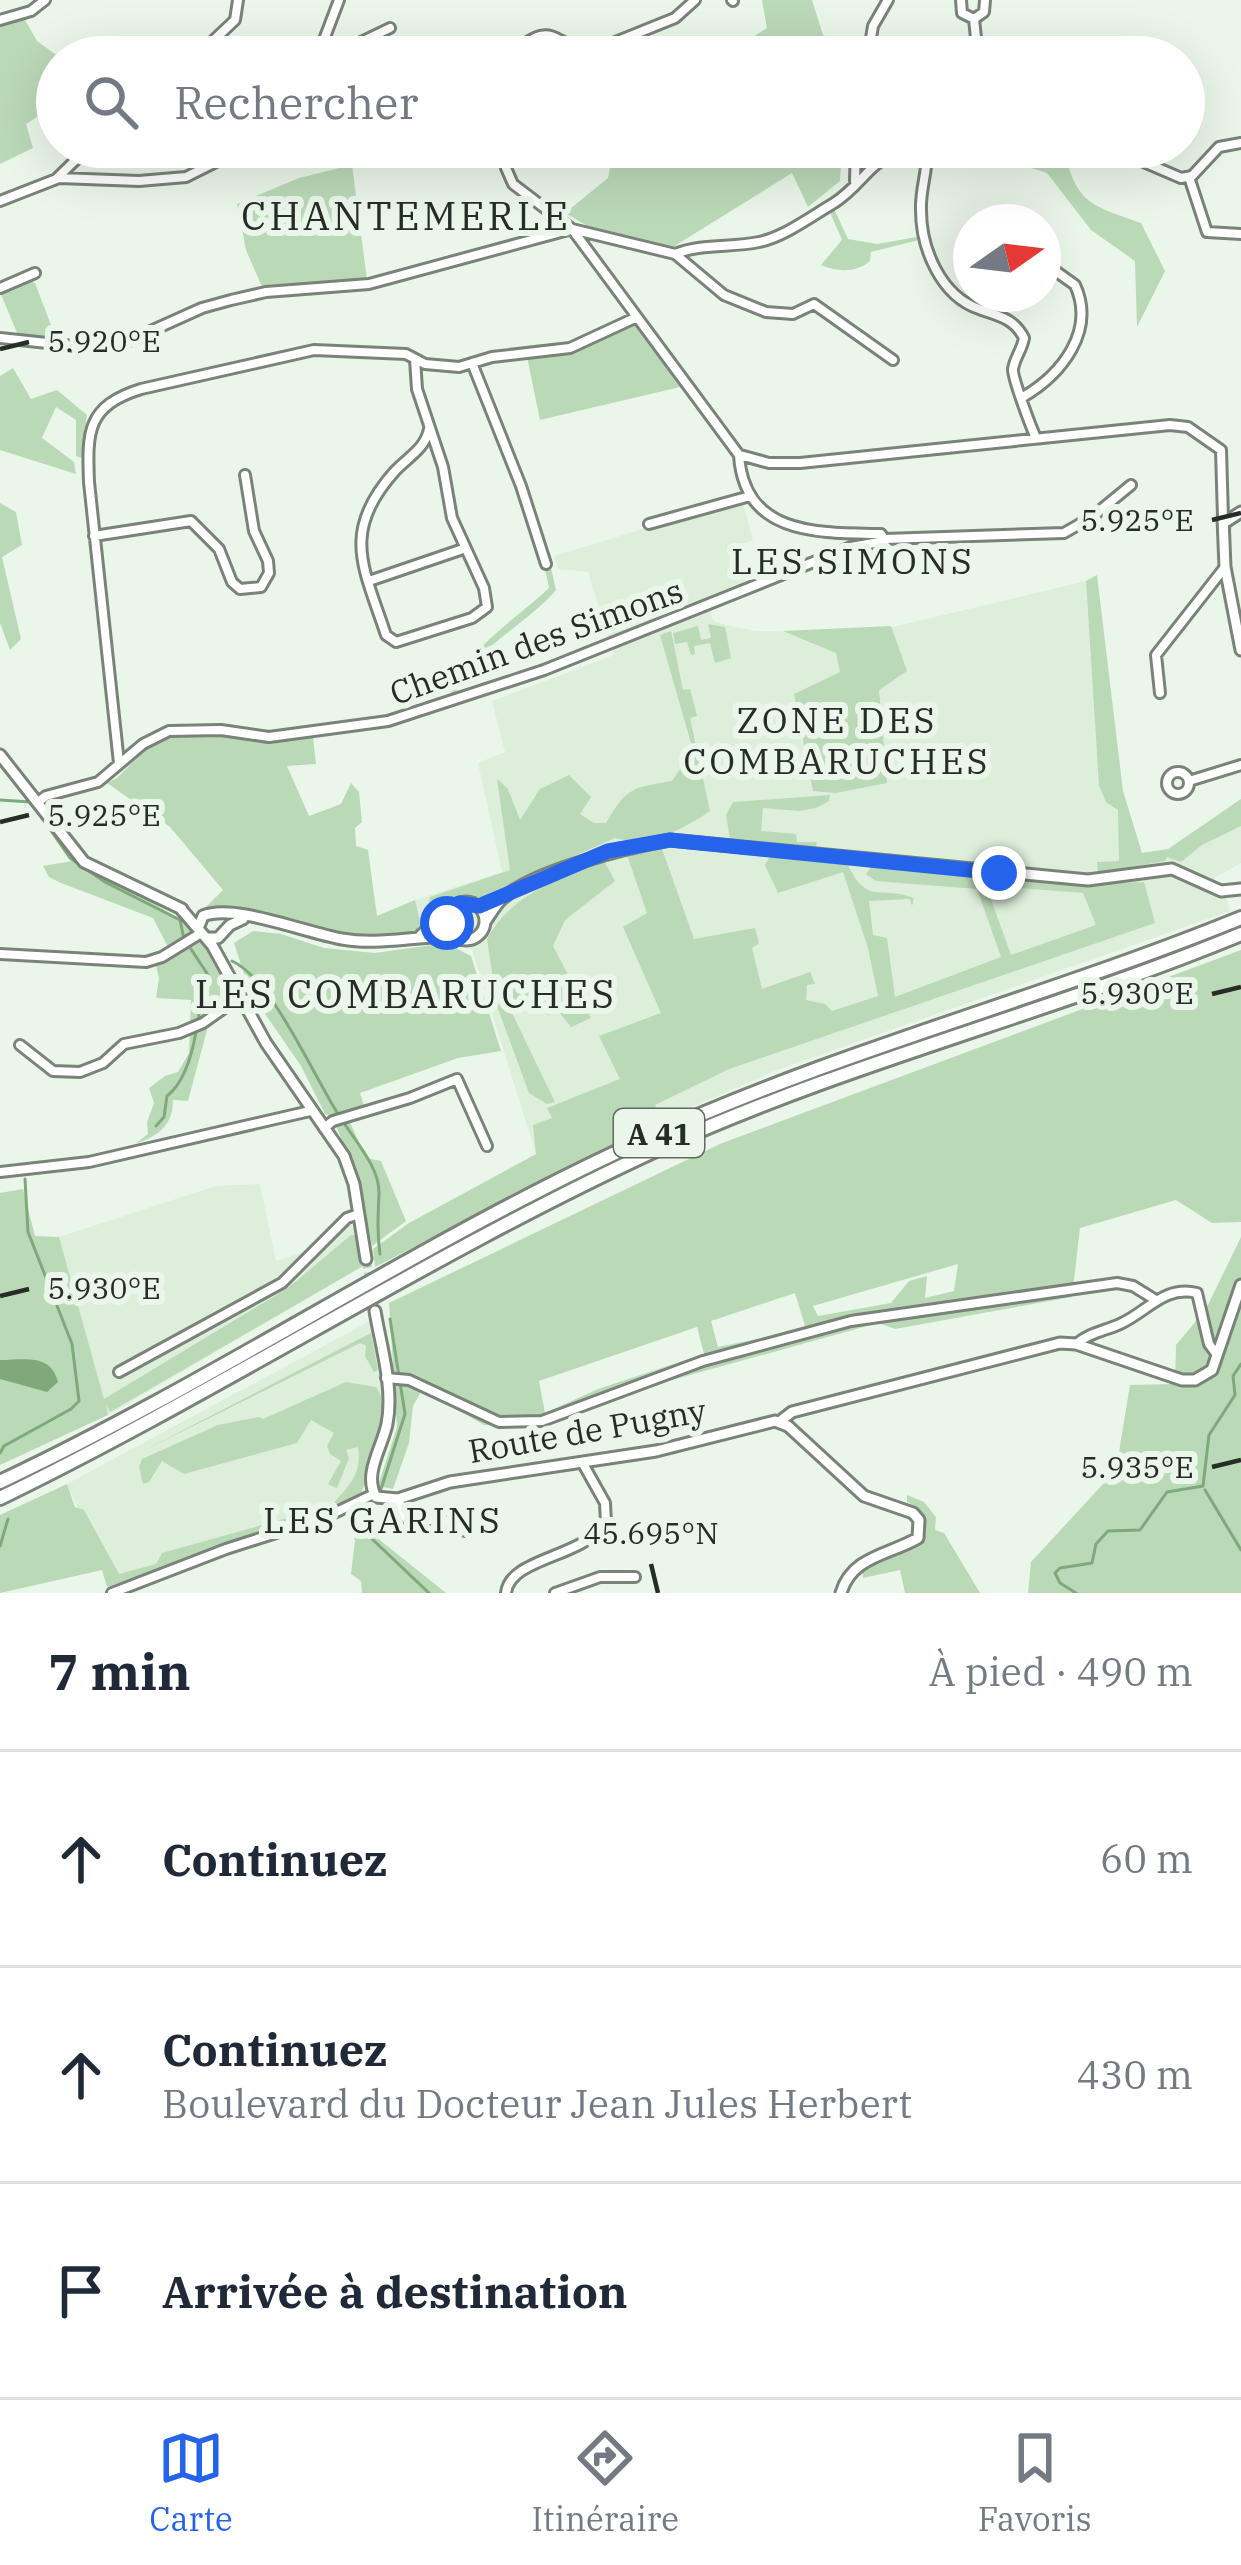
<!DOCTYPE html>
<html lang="fr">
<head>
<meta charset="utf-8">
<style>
  :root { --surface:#fff; --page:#f2f2f3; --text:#1f2937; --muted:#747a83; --line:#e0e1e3; --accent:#2563eb }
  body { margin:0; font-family:"IBM Plex Serif",serif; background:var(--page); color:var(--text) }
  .compass { position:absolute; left:953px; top:204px; width:108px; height:108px; border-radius:50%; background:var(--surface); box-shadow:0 12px 48px #0002; rotate:76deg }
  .stop { position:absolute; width:36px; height:36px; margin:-27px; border:9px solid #2563eb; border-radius:50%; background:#fff }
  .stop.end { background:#2563eb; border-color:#fff; box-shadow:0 3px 12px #0008 }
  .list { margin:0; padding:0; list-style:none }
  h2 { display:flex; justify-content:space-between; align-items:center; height:156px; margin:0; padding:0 48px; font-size:51px }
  h2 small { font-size:39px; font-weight:400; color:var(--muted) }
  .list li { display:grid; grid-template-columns:78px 1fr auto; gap:36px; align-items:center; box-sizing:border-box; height:216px; padding:0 48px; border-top:3px solid var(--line) }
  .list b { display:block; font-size:45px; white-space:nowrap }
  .list p { margin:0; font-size:39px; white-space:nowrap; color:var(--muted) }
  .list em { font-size:39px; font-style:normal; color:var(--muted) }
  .icon { flex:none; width:66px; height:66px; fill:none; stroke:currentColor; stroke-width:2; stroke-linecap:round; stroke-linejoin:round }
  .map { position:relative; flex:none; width:1241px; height:1593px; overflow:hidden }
  .search { position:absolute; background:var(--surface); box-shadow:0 12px 48px #0002; left:36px; right:36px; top:36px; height:132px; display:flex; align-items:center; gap:30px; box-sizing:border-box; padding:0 42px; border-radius:66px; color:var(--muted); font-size:45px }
  .sheet { height:804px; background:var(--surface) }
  nav { display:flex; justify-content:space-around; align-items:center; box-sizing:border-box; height:168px; border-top:3px solid var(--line); background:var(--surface); font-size:33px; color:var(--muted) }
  nav a { display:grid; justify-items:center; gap:6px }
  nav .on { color:var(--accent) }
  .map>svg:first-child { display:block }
  .built { fill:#ddeedb }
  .green { fill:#bad9b7; fill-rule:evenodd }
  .water { fill:#7fa97b }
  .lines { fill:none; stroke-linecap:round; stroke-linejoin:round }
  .stream { stroke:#7fa97b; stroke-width:3 }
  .secondary-tunnel { stroke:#c4cec3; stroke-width:9; stroke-dasharray:9 4.5; stroke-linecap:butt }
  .street-casing { stroke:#798378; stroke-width:14 }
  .secondary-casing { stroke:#798378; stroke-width:15 }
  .highway-casing { stroke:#798378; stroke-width:18 }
  .street { stroke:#fff; stroke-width:8 }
  .secondary { stroke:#fff; stroke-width:9 }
  .highway { stroke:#fff; stroke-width:12 }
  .route { stroke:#2563eb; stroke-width:15 }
  .ticks { fill:none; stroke:#282c27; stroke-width:4.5 }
  .labels { text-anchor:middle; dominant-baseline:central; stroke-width:12; stroke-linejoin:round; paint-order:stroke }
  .shield { fill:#ebf6ea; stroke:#626962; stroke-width:3 }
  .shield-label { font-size:30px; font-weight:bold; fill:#282c27 }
  .street-label { font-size:33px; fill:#282c27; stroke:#ebf6ea }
  .neighbourhood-label { font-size:36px; letter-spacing:3px; fill:#282c27; stroke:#ebf6ea }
  .quarter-label { font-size:39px; letter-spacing:3px; fill:#282c27; stroke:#ebf6ea }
  .ticks-label { font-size:30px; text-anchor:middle; fill:#282c27; stroke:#ebf6ea; stroke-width:12; stroke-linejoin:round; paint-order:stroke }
</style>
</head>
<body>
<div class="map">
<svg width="1241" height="1593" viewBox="0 0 1241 1593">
  <rect width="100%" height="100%" fill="#ebf6ea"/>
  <path class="built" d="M742,499l11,41 -14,6 17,45 -46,19 3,11 13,4 30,6 112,2 218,-52 13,205 3,9 16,14 3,42 21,2 26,-4 13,13 21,-17 39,-19v37l-27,15 10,11 6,22 -453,159 -225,98 -16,-14 -64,-204 -50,-20 -7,-30 87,-28 -24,-109 27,-11 -13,-51 122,-46 -26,-83 -30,-3 -4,-13z
    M260,1184l16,77 25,-8 47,-42 15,55 -255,149 -49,-178 157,-51z
    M372,1320l12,80 -3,29 -19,66 -8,8 -66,23 -178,54 -43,-96z"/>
  <path class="green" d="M762,0h50l18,57h-109l46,-29z
    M24,18l13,23 22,16 -2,47 -31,20 7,24 -33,16v-138z
    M614,147h23l2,7 9,-7h194l-2,34 -32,26 -16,-34 -119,74 -79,-17 -29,-17 43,-35z
    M1019,147h44c14,57 25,57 78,76l24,48 -28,56 -2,-66 -44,-31 -44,-57 -34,-11z
    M352,165l15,115 -105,7 -16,-37 -9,-46 62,-26z
    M834,209l14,30 29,5 45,-8 1,3 -52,13 -1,9c-14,12 -33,11 -49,4l21,-25 -13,-30z
    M28,280l7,3 22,58 -39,-6 -18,-43z
    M636,325l44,62 -140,33 -13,-63 43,-7z
    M13,368l18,31 26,-9 30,25 -5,43 -6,-2v-36l-20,-13 -14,31 32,24 2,12 -76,-24v-74z
    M0,503l16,9 6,33 -20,12 19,82 -11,11 -10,-27z
    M551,568l5,22c-28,34 -93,65 -101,107l-6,3c12,-48 65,-79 100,-112l-4,-19z
    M1097,575l26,216 19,62 26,-4 73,-50v27l-39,19 -21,17 -14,-5 -2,4 -67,12 -1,-11 22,-1 -1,-51 -12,-8 -7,-16 -13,-205z
    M708,624l17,3 6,31 -16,5 -5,-20 -16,3 1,8 -4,1 -4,-13 -12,2 -2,-11 25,-7 3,14 10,-2z
    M891,626l16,45 -28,19 8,93 -51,10 -23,-2 -19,-97 46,-22 -4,-19 -53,-22z
    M671,631l12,59 7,-1 7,27 -7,2 20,93c-26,18 -62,37 -95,27l-132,59h-36l-9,18 -11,-1 3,-17 80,-27 -13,-91 11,10 12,31 20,-31 29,-14 22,22 -11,17 14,9h12c21,-36 26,-35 66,-42l21,-31 -33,-115z
    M192,731l81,9 40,-3 3,27 -29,2 22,50 32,-12 10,-21 8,9 3,30 -7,6 1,18 12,4 9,66 38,-16 7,30c-64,13 -92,-2 -152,-16 -23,-5 -44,-3 -64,-7l17,-17 -53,-63 -63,-44 10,-5 40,-40z
    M830,795l-1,6 -13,7 -17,3 -36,-3 -2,23 35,3 1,8h20l-2,10 -84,-7 -5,-30 7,-13z
    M662,849l32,90 61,-11 4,15 -7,5 10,41 48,-17 5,12 -8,1 -1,15 19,4 7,7 46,-15 -10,-48 -25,-76 -65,21 -13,-28 5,-9 78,9c19,41 33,20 66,33l-2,8 -2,-7 -41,2 4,34 14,3 8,59 106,-40 -24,-68 -101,-8 -10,-7 5,-7 112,10 28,78 85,-30 -13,-32 -78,-6 5,-7 85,4 49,-2 11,41 -426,146 -74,36 8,14 -288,148 -2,-18 36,-26 127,-69 -3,-29 19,-7 -5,-10 73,-29 -21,-43 62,-23 -38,-86 24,-14 -20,-58z
    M78,860l113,65 43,69 -31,22 4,14 -19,71 -15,-1c0,26 -15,36 -38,44l13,-10 -1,-12 7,-19 -5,-15 16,-12 13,-4 11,-19 2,-53 -35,-2 3,-20 -3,-12 13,-17 -16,-31 -92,-35 -12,-6 -6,-11z
    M604,861l11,20 -50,39 -12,26 38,72 -20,9 -13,-16 -10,4 -12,-22 -27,14 46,95 -8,2 -18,-11 -32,-87 -10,-67c24,-45 72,-60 117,-78z
    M253,931l28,3 43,14 51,5 71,-10 25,13 30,95 -43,7 -98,35 4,13 -33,11 -6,-3 -24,-48 -51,-74 -16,-49z
    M1241,950v272l-29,1 -36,-23 -96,28 -8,69 -177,32 -17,-6 -285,79 -62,24 -47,-1 -62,-35 -9,16 -4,37 -16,46 -15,-3 19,-59 -8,-124 331,-159zM958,1264l-4,27 -29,7 2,-22 -18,5 -18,22 -73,13 -5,-10zM795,1293l11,36 -88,18 -7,-26zM697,1327l7,27 -106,35 -53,24 -6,-32z
    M349,1120l17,38 15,3 25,60 -34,25 -14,-69 -23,-53z
    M23,1189l12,47 24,1 45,162 184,-111 63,-53 6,1 6,30 -253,146 -4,-7 2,10 -108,50v-272z
    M1241,1237v356h-213l3,-31 85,-92 14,-85 45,-1 1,-39 30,-36z
    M371,1333l7,37 -4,2 -9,-16 1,-10 -6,-3 -225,112z
    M346,1382l30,5c19,27 -7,78 -15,108l-20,11 -7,-3c17,-20 28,-30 24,-56l-12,3 3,8 -12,30 -9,-4 13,-23 -11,-7 -3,-8 7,-13 -23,-13 -14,23 -113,31 -22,-13 -13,21 -6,2 -4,-17 3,-8 76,-34 41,-8 4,2z
    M67,1484l8,23 9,3 35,64 37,-10 6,-11 161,-45 2,4 -218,75 -5,-17 -102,23v-78z
    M907,1495l17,7 12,15 -1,13 9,3 36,60h-75l-5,-23 -37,8 -1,-10 61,-26c3,-17 2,-33 -16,-40z
    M373,1510l3,27 70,56h-84l-1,-12 -10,-7 4,-34 -9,-22z"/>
  <path class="water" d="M0,1360c24,0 51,-7 58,22l-11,10 -47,-13z"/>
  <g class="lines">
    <path class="stream" d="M1228,540l2,-14 11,-8
      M0,800l31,2 39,56 35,24 75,38 4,19
      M191,949l19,29 -12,17 1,23
      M232,961c40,18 81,114 106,153
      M344,1123c13,20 36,46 35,71 -1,21 -2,38 1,60
      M156,1126l8,-9 3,-21c18,-14 25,-41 29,-64
      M0,1453l4,-7 67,-37 8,-8 -7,-57 -44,-112 -3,-53
      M381,1489l24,-75 -15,-95
      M1205,1490l36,60
      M374,1508l-3,30 58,55
      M0,1546l8,-27
      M1076,1593l-16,-10 -5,-10 5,-5 32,-5 4,-19 12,-13 32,-1 27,-38 36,-6 6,-51 26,-40 -2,-19 8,-12"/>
    <path class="secondary-tunnel" d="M366,1259l9,52"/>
    <g class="street-casing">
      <path id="street" d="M732,0l1,1
        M961,0l1,13 12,6 10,-7 1,-12
        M974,19l4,38
        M0,20l31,-9 14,-11
        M325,37l14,-37
        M196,57l39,-37 3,-20
        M330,57l60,-29
        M508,57c52,-46 42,-4 90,-8l77,-31 20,-18
        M868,57l5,-31 15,-26
        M505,147l1,21 7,16 59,45 167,226
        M1109,147l72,31 11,-2 27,-29 22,-4
        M927,154c0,19 -7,37 -6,56 0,39 20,86 58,99 19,7 35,9 45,29 -2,12 -9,19 -11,31 -1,8 18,58 23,69
        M1189,177l18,55 34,2
        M56,179l33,-32
        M855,181l1,-34
        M0,201l59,-23 80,3 47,-4 60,-30
        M675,254c28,-11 56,-6 84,-12 25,-5 53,-26 75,-39 35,-22 43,-62 93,-49l8,-7
        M0,288l35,-15
        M0,338l94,10 28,-4 80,-36 29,-8 35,-8 103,-8 203,-55 103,25 49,41 42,17 27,2 21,-10 79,56
        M415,359l2,30 26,78 9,51 32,70 3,19 -15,11 -76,24 -10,-7c-22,-67 -46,-103 9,-164 13,-14 30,-22 34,-42
        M472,363l49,123 25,78
        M1023,397c39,-23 73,-66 52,-112l-32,-23
        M740,455l29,8h31l370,-38 18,2 33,23 2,68
        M649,524l101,-28
        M94,536l97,-15 28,28 13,33 8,7 21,-2 8,-14 -1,-12 -14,-30 -9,-56
        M885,539l179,-6 28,-16 39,-32
        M369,581l94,-32
        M1160,693l-4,-38 69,-88
        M119,763l-30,-281c-2,-51 -2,-76 52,-93l173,-39 92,4 19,10 34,3 33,-10 78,-9 67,-31
        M1167 783a11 11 0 1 1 22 0a11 11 0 1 1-22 0Z
        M1189,781l52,-16
        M38,802l8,-6 52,-14 45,-38 26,-13 52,-1 48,7 119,-16 156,-51 307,-123 34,-6 -4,-7c-62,-1 -137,2 -142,-79
        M0,954l146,8 16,-5 39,-24
        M20,1045l33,26 27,1 23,-9 21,-19 55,-11 24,-10 37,-26
        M324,1128l9,-7 77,-23 47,-19 30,67
        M0,1172l89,-10 221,-51
        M1076,1344c13,-11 28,-13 44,-20 27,-12 44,-39 77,-31l12,51 8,11
        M119,1372l163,-89 65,-65 12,-4
        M386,1378l23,2 90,42 43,-1 161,-60 148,-40 266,-38 16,3 21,13
        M398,1499l8,20 40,2 19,10
        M112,1593l114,-44 100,-32 48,-23
        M506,1593c4,-35 72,-34 100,-69l-1,-21 -23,-41
        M555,1593l45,-16h35"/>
    </g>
    <g class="secondary-casing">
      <path id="secondary" d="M1223,518l2,49 16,83
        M1227,521l14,-9
        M0,755l84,107 98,47
        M447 921a19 19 0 1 1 38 0a19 19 0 1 1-38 0Z
        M181,909l31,36 54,98 78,113 10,28 12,75
        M485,922c5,-7 11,-18 17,-23 32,-29 125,-51 168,-59l418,40 84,-11 49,22 20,-2
        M199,926l4,-10c31,-13 103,17 139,23 38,7 75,-4 113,-2
        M421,935l27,-22
        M207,938h11l12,-13 13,-6
        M375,1311c6,36 19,77 12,113 -5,24 -24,50 -11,73l22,2 52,-17 206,-31 119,-30 13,5 76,70 49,17 6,7 -1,18c-29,17 -66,18 -77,55
        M779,1422l13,-10 268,-69 16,1 106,36h13l17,-10 29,-85"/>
    </g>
    <g class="highway-casing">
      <path id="highway" d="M0,1482c223,-105 427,-245 652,-346 191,-87 395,-139 589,-218
        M0,1498c224,-109 433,-246 660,-350 188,-86 390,-135 581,-214"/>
    </g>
    <use href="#street" class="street"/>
    <use href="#secondary" class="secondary"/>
    <use href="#highway" class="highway"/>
  </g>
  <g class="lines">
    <path class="route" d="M447,923l1,-10 11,-10 20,3 129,-55 62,-11 329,33"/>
  </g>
  <path class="ticks" d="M0,349l29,-7M1212,520l29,-7M0,822l29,-7M1212,994l29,-7M0,1296l29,-7M1212,1467l29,-7M651,1564l7,29"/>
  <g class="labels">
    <rect class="shield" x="614" y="1109" width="90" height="48" rx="9"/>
    <g class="shield-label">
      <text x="659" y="1133">A 41</text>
    </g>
    <g class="street-label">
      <text transform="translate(536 641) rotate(-20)">Chemin des Simons</text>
      <text transform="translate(587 1430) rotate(-10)">Route de Pugny</text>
    </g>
    <g class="neighbourhood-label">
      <text x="853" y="560">LES SIMONS</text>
      <text x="837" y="719">ZONE DES<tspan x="837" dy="41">COMBARUCHES</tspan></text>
      <text x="383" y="1519">LES GARINS</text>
    </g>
    <g class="quarter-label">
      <text x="406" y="215">CHANTEMERLE</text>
      <text x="406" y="993">LES COMBARUCHES</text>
    </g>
  </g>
  <g class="ticks-label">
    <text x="104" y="352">5.920°E</text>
    <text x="1137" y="531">5.925°E</text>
    <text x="104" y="826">5.925°E</text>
    <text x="1137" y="1004">5.930°E</text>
    <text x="104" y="1299">5.930°E</text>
    <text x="1137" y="1478">5.935°E</text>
    <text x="651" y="1544">45.695°N</text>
  </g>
</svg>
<svg class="compass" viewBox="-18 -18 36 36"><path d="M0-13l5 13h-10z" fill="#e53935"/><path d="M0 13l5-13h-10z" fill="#747a83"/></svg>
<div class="stop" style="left:447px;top:923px"></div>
<div class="stop end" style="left:999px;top:873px"></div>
<div class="search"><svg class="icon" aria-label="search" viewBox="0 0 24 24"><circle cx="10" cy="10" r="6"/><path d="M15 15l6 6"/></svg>Rechercher</div>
</div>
<section class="sheet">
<h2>7 min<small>À pied · 490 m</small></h2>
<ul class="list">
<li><svg class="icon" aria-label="ahead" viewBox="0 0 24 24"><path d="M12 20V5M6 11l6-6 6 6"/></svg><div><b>Continuez</b></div><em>60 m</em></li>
<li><svg class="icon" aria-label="ahead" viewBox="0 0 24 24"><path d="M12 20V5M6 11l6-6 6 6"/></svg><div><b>Continuez</b><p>Boulevard du Docteur Jean Jules Herbert</p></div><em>430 m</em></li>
<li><svg class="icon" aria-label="arrive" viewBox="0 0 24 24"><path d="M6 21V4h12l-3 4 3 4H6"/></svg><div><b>Arrivée à destination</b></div></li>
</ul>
</section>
<nav>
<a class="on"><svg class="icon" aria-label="map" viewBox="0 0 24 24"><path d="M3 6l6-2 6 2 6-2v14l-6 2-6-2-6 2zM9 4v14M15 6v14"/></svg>Carte</a>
<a><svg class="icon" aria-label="directions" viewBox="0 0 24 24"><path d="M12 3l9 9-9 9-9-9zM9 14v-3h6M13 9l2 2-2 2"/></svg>Itinéraire</a>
<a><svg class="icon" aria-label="saved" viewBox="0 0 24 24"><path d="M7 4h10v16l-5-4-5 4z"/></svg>Favoris</a>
</nav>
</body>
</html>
